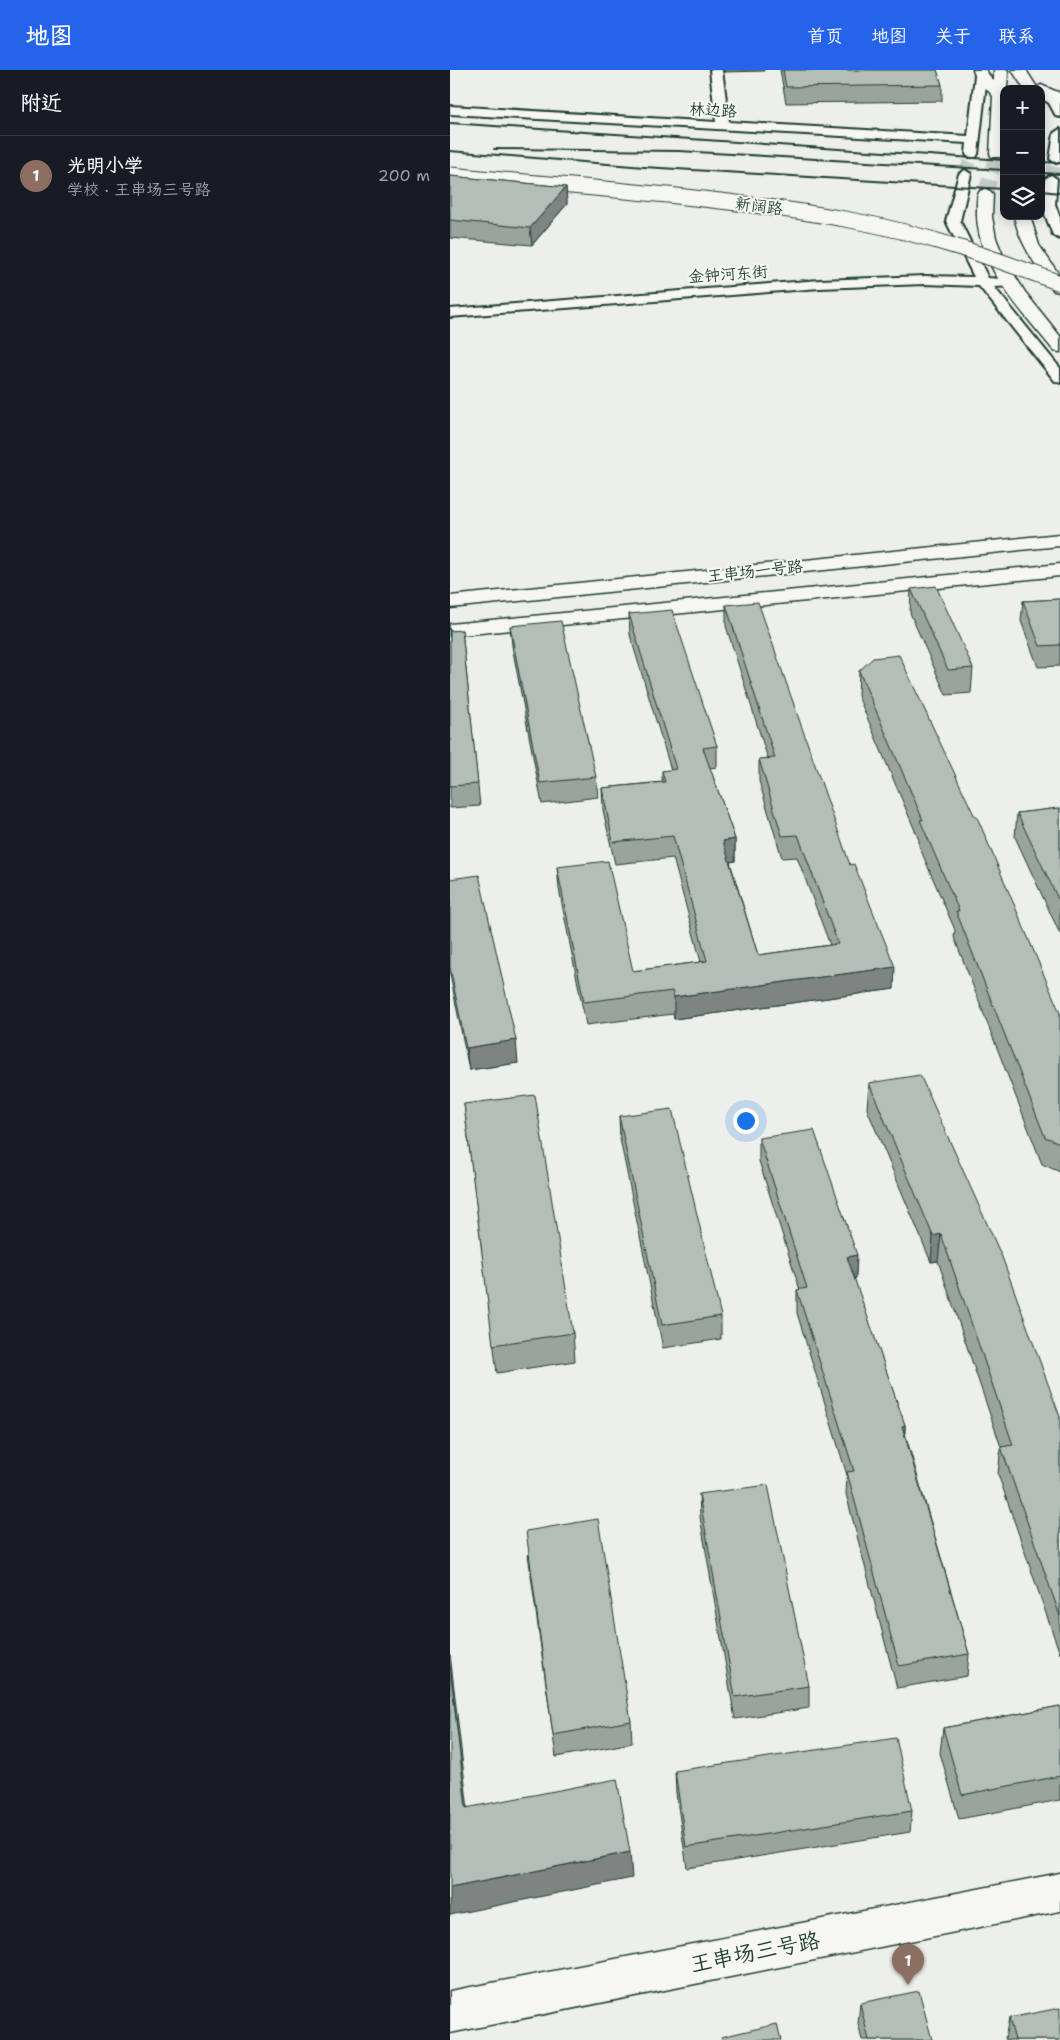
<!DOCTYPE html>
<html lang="zh">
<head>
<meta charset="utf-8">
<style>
  :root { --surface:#171b24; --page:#242831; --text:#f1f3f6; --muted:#9ea1a6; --line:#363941; --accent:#2563eb }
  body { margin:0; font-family:"Shantell Sans","LXGW WenKai TC",sans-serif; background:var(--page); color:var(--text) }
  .controls { position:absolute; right:15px; top:15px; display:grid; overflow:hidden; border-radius:10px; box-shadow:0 2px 12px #0003 }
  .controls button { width:45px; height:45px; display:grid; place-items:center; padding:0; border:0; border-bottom:1px solid var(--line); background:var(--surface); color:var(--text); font:25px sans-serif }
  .you { position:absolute; left:295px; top:1050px; width:18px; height:18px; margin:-12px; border:4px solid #fff; border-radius:50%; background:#1a73e8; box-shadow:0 0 0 8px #1a73e833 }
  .badge { display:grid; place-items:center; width:32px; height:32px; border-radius:50%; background:var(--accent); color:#fff; font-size:16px; font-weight:700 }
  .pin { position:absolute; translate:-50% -41px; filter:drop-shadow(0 1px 2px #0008) }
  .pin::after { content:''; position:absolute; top:26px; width:18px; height:15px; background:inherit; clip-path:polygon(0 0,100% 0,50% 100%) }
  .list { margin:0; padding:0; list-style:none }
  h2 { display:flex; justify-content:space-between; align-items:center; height:65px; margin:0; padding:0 20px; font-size:21px }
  h2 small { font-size:16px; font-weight:400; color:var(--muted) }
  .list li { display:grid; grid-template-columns:32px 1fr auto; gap:15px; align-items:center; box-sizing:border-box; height:80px; padding:0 20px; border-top:1px solid var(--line) }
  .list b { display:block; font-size:19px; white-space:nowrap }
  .list p { margin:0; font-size:16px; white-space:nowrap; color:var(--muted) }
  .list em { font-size:16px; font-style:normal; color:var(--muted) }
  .icon { flex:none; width:28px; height:28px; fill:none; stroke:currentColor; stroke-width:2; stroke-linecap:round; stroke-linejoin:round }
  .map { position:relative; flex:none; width:610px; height:1970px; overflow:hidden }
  header { display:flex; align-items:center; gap:30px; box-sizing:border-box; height:70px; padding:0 25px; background:var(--accent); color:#fff }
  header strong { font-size:24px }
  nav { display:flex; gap:28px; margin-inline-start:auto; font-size:18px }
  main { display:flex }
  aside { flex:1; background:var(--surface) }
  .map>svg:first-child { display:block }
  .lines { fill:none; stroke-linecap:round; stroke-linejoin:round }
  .minor-tunnel { stroke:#c4cbc6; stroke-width:13; stroke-dasharray:13 6; stroke-linecap:butt }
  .primary-tunnel { stroke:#c4cbc6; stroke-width:15; stroke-dasharray:15 8; stroke-linecap:butt }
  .minor-casing { stroke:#1f3d34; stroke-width:4 }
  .tertiary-casing { stroke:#1f3d34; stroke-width:3 }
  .secondary-casing { stroke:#1f3d34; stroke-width:3 }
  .primary-casing { stroke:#1f3d34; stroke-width:3 }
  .minor { fill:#f6f6f2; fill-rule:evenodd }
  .tertiary { fill:#f6f6f2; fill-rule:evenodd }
  .secondary { fill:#f6f6f2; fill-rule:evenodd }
  .primary { fill:#f6f6f2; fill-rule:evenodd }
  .rail { stroke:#1f3d34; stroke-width:2 }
  .trunk-bridge-casing { stroke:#1f3d34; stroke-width:17; stroke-linecap:butt }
  .trunk-bridge { stroke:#f6f6f2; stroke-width:15 }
  .wall { fill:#9ba39e; stroke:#1f3d34 }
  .shaded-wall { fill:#7e8481; stroke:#1f3d34 }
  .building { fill:#b4bdb8; stroke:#1f3d34 }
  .labels { text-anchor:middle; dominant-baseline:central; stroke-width:4; stroke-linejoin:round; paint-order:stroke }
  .far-street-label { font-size:16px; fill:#1f3d34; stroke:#f6f6f2 }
  .near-street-label { font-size:22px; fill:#1f3d34; stroke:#f6f6f2 }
</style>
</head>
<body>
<header>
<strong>地图</strong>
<nav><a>首页</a><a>地图</a><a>关于</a><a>联系</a></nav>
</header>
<main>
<aside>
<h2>附近<small></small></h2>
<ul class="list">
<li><span class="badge" style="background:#8d6e63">1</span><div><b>光明小学</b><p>学校 · 王串场三号路</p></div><em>200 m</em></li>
</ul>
</aside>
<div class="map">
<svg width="610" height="1970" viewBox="0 0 610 1970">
  <rect width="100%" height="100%" fill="#edefea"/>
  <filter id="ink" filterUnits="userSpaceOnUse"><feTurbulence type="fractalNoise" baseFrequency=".02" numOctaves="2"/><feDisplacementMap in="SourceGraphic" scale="10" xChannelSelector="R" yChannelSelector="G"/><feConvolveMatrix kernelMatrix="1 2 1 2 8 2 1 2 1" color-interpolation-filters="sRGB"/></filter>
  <g filter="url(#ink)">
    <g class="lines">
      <path class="minor-tunnel" d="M515,104l7,-20
        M601,109l5,-20"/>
      <path class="primary-tunnel" d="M535,124l12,-40"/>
      <g class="minor-casing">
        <path id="minor" d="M260,0h12l7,52 239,14 7,-61 2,-2h8l2,2 -9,79 -2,3h-8l-2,-3 1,-11 -517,-29v-8l266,16z
          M591,20l17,8 2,3v16l-4,-1 -7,-13 -8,-5z
          M610,59v33l-4,1 -6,-4 4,-26z
          M515,100l6,4 -11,47 28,57 26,2 2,3 -2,3 -20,1 66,81v15l-5,-2 -76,-95 -54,-2 -105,4 -370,29v-8l370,-29 105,-4 49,1 -28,-56 13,-47z
          M601,105l6,4 -2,25 5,14v21l-7,-4 -12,-31 4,-25z"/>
      </g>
      <g class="tertiary-casing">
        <path id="tertiary" d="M591,15l19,8v9l-19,-8v-5h-7z
          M610,1803v38l-610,122v-42z"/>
      </g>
      <g class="secondary-casing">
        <path id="secondary" d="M610,464v12l-610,62v-12z
          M610,494v12l-610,60v-12z"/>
      </g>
      <g class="primary-casing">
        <path id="primary" d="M523,0h14l1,4 6,7v-11h14l-1,19h-3v66l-2,2h-10l-2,-3 3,-58 -17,-18z
          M562,0h14l12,19h-14z
          M535,119l5,2 3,3 -1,23 4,21 8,20 21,34 35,44v16l-6,-1c-32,-40 -79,-87 -77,-141 0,-7 -1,-14 3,-19z
          M564,146h16l9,29 21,31v16l-6,-1c-17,-24 -34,-46 -40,-75z"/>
      </g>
      <use href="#minor" class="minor"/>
      <use href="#tertiary" class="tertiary"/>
      <use href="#secondary" class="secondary"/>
      <use href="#primary" class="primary"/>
      <path class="rail" d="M0,53l554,37
        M44,79l185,2 325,19
        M0,81l194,16 360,22
        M591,92l19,1
        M591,103l19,1
        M591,121l19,2"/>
      <g class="trunk-bridge-casing">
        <path id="trunk-bridge" d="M0,105c133,13 268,21 400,45 72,13 141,37 210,63"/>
      </g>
      <use href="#trunk-bridge" class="trunk-bridge"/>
    </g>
    <path class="wall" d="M274,0h40v1l-40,1z
      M330,0h157l5,15v16l-156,2z
      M0,106l116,11 1,17 -35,41 -82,-7z
      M461,519l62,79 -2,25 -25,2 -36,-82z
      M610,529v67l-22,1 -17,-46 2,-20z
      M276,535l168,384 -220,30 -1,-5 -87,11 -27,-136 -2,-22 76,104 68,-9 -28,-104 -58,6 -12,-54 -1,-22 60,-6v-11l9,-1 -41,-135 -1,-21 88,132v21l-7,1 25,71v22l-5,1 28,93 72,-10 -33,-88 -15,1 -23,-77v-22h9l-42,-133z
      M60,556l86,151 2,20 -56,7 -30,-158z
      M12,560l18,176 -30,2v-177z
      M409,601l201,342v159l-18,-8 -88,-227 1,-7 -36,-84v-6l-61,-144z
      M610,738v126l-45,-97 2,-24z
      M0,809l68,184 -49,7 -19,-95z
      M419,1013l191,334v237l-62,-180 3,-27 -63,-186 -7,1 -64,-153z
      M14,1034l109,229 2,28 -78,12z
      M169,1046l102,200v23l-58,9 -43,-209z
      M309,1068l97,140 -2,1 51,146v8l64,221 -2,22 -70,12 -51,-194 1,-19 -50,-162v-23h3l-41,-129z
      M249,1424l110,192v22l-74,11 -35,-202z
      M78,1484l103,167 1,22 -76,14z
      M610,1636v94l-101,19 -19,-66 3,-25z
      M225,1701l237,40 -2,21 -223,36 -11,-75z
      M410,1933l72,37h-70l-4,-16z
      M559,1948l51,22h-54l-1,-2z"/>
    <path class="shaded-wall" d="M116,117l1,17 -35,41 -2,-17z
      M285,769v22l-11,2 -1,-22z
      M445,897l-1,22 -220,30v-22z
      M66,970l2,23 -49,7 -3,-22z
      M491,1164l-3,27 -7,1 2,-26z
      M407,1185l-1,23 -10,2 1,-23z
      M455,1355l-1,23 -2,-22z
      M0,1584l21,181 -5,-27 -16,-141z
      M180,1782l2,26 -182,37v-27z"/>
    <path class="building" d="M333,0h154l5,15 -156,2z
      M0,106l116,11 -36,41 -80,-8z
      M486,516l37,82 -25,2 -37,-81z
      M610,529v46l-20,1 -17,-45z
      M308,532l92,263 4,-1 41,103 -221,30 -2,-6 -88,11 -27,-135 51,-6 25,110 74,-10 -34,-125 -60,6 -11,-54 63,-6 -3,-11 14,-2 -47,-155 43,-4 45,136 -14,2 32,91 -12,2 35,114 80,-11 -40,-109 -16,1 -23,-77 16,-1 -49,-153z
      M111,551l35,156 -56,6 -30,-157z
      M12,560l16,154 -28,2v-155z
      M449,585l76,162h2l83,196v130l-15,-6 -89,-226h3l-39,-91h3l-64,-149 14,-13z
      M610,738v95l-43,-90z
      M29,805l37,165 -50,8 -16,-81v-88z
      M470,1005l82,182 58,160v199l-59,-169 12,-2 -72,-211 -8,2 -64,-153z
      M85,1025l38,238 -80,12 -29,-241z
      M222,1039l49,207 -59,9 -43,-209z
      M364,1060l43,125 -10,2 58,168 -3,1 67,228 -70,12 -52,-194 7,-1 -57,-181 10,-2 -48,-150z
      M318,1415l41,201 -74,11 -36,-203z
      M148,1449l33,202 -78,14 -27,-204z
      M0,1597l16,141 151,-29 13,73 -180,36z
      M610,1636v70l-98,19 -19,-67z
      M446,1668l16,73 -226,36 -11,-76z
      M469,1921l13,49h-63l-9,-37z
      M610,1938v32h-45l-6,-22z
      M327,1954l4,16h-59l-1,-3z"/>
  </g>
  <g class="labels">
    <g class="far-street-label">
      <text transform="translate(263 40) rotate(3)">林边路</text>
      <text transform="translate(309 136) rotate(7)">新阔路</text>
      <text transform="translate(278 204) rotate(-4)">金钟河东街</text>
      <text transform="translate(305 501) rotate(-6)">王串场一号路</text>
    </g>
    <g class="near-street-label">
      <text transform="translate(305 1882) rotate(-11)">王串场三号路</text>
    </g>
  </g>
</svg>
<div class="controls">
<button>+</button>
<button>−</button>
<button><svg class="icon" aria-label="layers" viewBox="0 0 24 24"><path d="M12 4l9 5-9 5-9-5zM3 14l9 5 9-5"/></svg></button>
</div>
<div class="you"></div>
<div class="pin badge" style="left:458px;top:1915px;background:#8d6e63">1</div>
</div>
</main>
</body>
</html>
